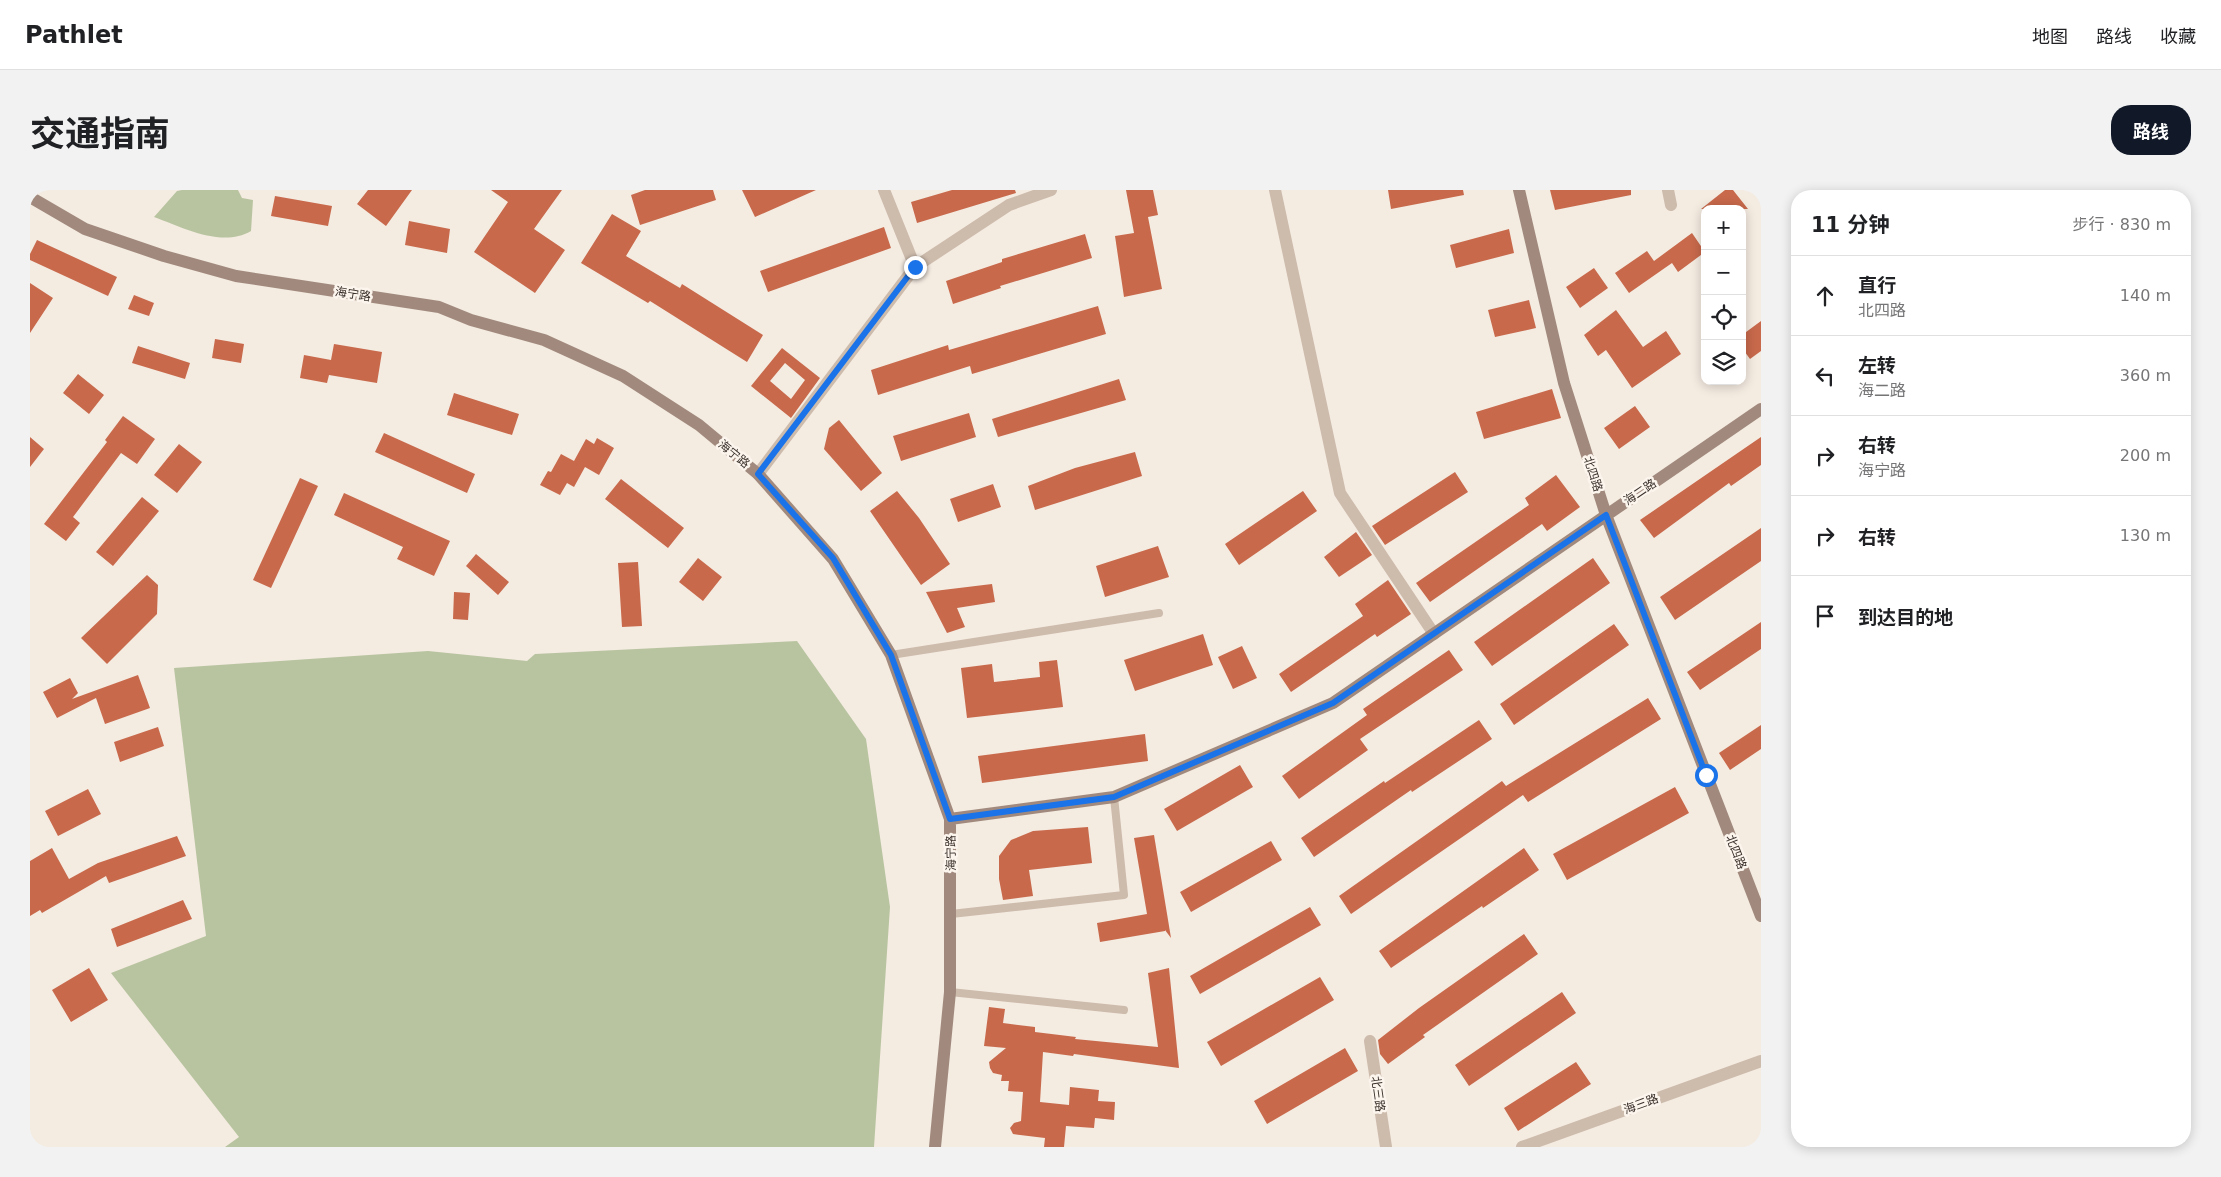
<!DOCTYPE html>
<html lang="zh">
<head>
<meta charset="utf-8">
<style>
  :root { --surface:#fff; --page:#f2f2f2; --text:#202124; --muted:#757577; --line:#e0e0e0; --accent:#111827 }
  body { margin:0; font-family:"DejaVu Sans","Noto Sans SC",sans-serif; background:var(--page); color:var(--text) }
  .controls { position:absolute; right:15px; top:15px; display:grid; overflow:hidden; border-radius:10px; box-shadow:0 2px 12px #0003 }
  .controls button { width:45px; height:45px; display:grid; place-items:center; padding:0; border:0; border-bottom:1px solid var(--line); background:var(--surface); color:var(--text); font:25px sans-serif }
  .stop { position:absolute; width:15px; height:15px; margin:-11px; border:4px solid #1a73e8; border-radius:50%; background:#fff }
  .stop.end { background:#1a73e8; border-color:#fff; box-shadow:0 1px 5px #0008 }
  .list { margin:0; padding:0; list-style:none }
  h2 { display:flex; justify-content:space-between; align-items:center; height:65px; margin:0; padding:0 20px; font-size:21px }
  h2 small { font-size:16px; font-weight:400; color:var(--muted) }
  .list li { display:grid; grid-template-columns:32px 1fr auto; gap:15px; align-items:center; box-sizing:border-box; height:80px; padding:0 20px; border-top:1px solid var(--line) }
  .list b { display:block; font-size:19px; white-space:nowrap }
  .list p { margin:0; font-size:16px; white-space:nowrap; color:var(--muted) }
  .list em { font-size:16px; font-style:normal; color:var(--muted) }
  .icon { flex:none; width:28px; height:28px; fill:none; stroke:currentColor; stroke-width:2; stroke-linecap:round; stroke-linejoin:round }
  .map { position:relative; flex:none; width:1731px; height:957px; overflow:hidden; border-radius:20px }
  header { display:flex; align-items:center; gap:30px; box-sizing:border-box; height:70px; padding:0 25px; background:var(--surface); border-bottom:1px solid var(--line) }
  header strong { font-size:24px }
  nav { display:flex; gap:28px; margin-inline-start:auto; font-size:18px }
  .intro { display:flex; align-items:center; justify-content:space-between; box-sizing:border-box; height:120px; padding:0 30px }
  h1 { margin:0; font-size:35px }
  .button { padding:12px 22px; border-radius:20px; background:var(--accent); color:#fff; font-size:18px; font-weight:700 }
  main { display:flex; gap:30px; padding:0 30px }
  aside { flex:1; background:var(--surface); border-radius:20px; box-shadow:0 2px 12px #0003 }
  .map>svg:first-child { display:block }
  .green { fill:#b8c4a0 }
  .building { fill:#c8694b; fill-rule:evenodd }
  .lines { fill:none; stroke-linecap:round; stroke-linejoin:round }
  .lane { stroke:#cdbbac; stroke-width:8 }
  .street { stroke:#cdbbac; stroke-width:12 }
  .secondary { stroke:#a18a7d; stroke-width:12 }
  .route { stroke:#1a73e8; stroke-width:6 }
  .labels { text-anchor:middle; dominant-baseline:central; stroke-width:5; stroke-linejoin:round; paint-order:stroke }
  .street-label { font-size:12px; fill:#3b302b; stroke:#fbf5ee }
</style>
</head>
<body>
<header>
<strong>Pathlet</strong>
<nav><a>地图</a><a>路线</a><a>收藏</a></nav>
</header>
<div class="intro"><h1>交通指南</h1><a class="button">路线</a></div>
<main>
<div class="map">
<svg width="1731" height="957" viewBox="0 0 1731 957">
  <rect width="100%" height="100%" fill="#f4ebe1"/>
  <path class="green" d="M152,0h56l4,8 11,2 -2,31c-29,17 -67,-3 -97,-14l23,-26z
    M767,451l69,98 24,168 -16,240h-649l14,-10 -128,-164 95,-37 -32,-268 254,-17 99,10 8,-7z"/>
  <path class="building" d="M338,0h44l-26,36 -29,-22z
    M461,0h71l-28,39 31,21 -30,43 -61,-41 34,-50z
    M615,0h68l3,10 -76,25 -9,-30z
    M712,0h74l-61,27z
    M922,0h63l1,3 -99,30 -6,-21z
    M1096,0h27l5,25 -10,2 14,72 -38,8 -9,-61 19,-3z
    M1358,0h75l1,5 -73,14z
    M1520,0h81v5l-76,15z
    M1695,0h8l15,19h-47z
    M245,6l57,10 -4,20 -57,-10z
    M582,24l29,17 -15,25 54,32 2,-4 81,51 -16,27 -97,-61 -2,2 -67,-40z
    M379,31l41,8 -3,24 -42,-8z
    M854,37l7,21 -123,44 -8,-21z
    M1479,39l5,24 -58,15 -6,-23z
    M1662,43l13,19 -27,20 -6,-9 -43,30 -14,-20 32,-22 7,10z
    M1055,44l7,24 -92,28 1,2 -48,16 -7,-23 56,-19v-3z
    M7,50l80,37 -9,19 -78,-36v-6z
    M1564,78l14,20 -28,20 -14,-21z
    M0,93l23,15 -23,35z
    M104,105l20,8 -5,13 -21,-7z
    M1499,110l7,28 -41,9 -7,-27z
    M1068,116l8,28 -134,40 -2,-8 -92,29 -7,-25 77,-25 1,5z
    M1586,120l27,37 23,-16 15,23 -49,34 -26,-38 -8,6 -14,-21z
    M1731,131v30l-11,8 -8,-11v-13z
    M185,149l29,5 -3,19 -29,-5z
    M304,154l48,8 -5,31 -48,-8 -2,8 -27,-5 4,-23 27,5z
    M108,156l52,17 -5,16 -53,-16z
    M752,158l38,30 -29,40 -40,-32zM755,173l20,17 -14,19 -21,-18z
    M48,184l26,21 -15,19 -26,-21z
    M1089,189l7,21 -128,37 -6,-18z
    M1522,199l9,29 -77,21 -8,-27z
    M424,203l65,21 -7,21 -65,-20z
    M1605,216l15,21 -31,22 -15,-21z
    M939,223l7,24 -75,24 -8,-25z
    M93,226l32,23 -18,25 -16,-11 -48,64 7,6 -14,18 -22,-17 63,-82 -2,-2z
    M809,230l43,53 -21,18 -37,-42 5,-21z
    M354,243l91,41 -8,19 -92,-41z
    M0,247l14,12 -14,18z
    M1731,247v28l-30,21 -2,-3 -75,55 -14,-18z
    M567,248l17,10 -15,27 -14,-8 -11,20 -7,-4 -7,12 -20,-10 8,-14 3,1 10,-18 13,7 12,-22 8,5z
    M149,254l23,18 -25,31 -23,-18z
    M1105,262l7,24 -107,34 -7,-24 47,-18z
    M1425,282l13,20 -83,53 -13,-19z
    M1526,285l24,32 -33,24 -5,-7 -112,78 -14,-19 113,-78 -4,-7z
    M270,288l18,8 -47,102 -18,-8z
    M591,289l63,49 -16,20 -63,-49z
    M963,294l8,23 -43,15 -8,-23z
    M867,301l22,27 31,46 -29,21 -51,-74z
    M1273,301l14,20 -78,54 -14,-21z
    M314,303l106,48 -16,35 -37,-17 6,-12 -69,-32z
    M112,307l17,14 -46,55 -17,-14z
    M1731,338v33l-86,59 -15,-23z
    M1326,342l16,23 -33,22 -15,-20z
    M1128,356l11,31 -64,20 -9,-31z
    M446,364l33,28 -11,13 -32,-29z
    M668,368l24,19 -19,24 -24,-19z
    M1563,368l17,25 -118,83 -18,-24z
    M608,372l4,64 -20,1 -4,-64z
    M117,385l11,10 -1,29 -50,50 -26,-26z
    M1358,390l23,34 -34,23 -2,-3 -84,58 -12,-18 84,-58 -8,-12z
    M962,394l3,18 -38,6 8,19 -18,6 -21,-41z
    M424,402l16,1 -2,27 -15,-1z
    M1731,432v27l-61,41 -13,-18z
    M1584,434l15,21 -115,80 -14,-21z
    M1173,444l10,31 -78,26 -11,-31z
    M1212,456l15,32 -24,11 -15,-32z
    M1419,460l14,20 -103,69 8,11 -69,49 -17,-23 85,-61 -4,-6z
    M1027,470l6,47 -96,11 -6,-50 31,-4 2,18 46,-5 -1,-15z
    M108,485l12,33 -45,16 -9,-26 -39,20 -14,-26 27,-14 8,15 -6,6z
    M1618,508l13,21 -133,83 -5,-7 -172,119 -12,-18 163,-115 4,5z
    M1449,530l13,19 -80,53 -1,-2 -97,67 -13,-19 83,-57 1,2z
    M1731,535v24l-31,21 -11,-17z
    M128,537l6,19 -44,16 -6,-20z
    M1115,544l3,27 -166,22 -4,-27z
    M1210,575l13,22 -76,44 -13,-22z
    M1645,597l14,26 -122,67 -14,-26z
    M58,599l13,25 -43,22 -13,-25z
    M1058,637l4,36 -63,7 4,26 -30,4 -4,-21v-23l12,-16 22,-9z
    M1124,645l17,103 -6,-8v1l-65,11 -3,-19 50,-9 -13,-76z
    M147,646l9,20 -77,27 -3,-7 -64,37 -2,-3 -10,6v-55l22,-13 17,31 29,-16z
    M1241,651l11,19 -91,52 -11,-20z
    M1494,658l15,22 -56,38 -1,-2 -91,62 -12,-17z
    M153,710l9,19 -75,28 -6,-18z
    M1280,717l11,18 -121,69 -10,-18z
    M1494,744l14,20 -115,81 2,2 -37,27 -8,-10 -2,-14 41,-32z
    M59,778l19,32 -37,22 -19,-32z
    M1139,778l10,100 -105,-14 -1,2 -30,-4 -3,50 29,3 1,-18 29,3 -1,11 17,1 -1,18 -19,-2 -1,10 -28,-2 -2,21h-20l1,-9 -32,-4 -3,-6 4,-5 7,-2 2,-29 -15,-1 1,-10h-8l1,-6 -9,-2 -3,-5 -1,-6 17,-14 -22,-2 5,-39 16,2 -2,14 32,4v5l41,5 -1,2 83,8 -10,-74z
    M1290,787l14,23 -113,66 -14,-24z
    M1532,802l14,21 -107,73 -14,-21z
    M1315,858l13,23 -91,53 -13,-23z
    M1546,872l15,22 -73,47 -14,-23z"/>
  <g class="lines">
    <path class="lane" d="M861,465l268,-42
      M921,724l173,-19 -10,-98
      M920,802l174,18"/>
    <path class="street" d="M854,0l31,77
      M1245,0l65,303 94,141
      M1638,0l3,15
      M728,284l157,-207 94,-62 42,-15
      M1340,851l16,106
      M1492,957l239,-86"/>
    <path class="secondary" d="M1489,0l45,193 42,132 155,401
      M0,7l55,32 79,27 72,20 203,31 32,13 73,20 79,36 76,49 59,49 75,85 58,96 59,164v173l-15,155
      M920,629l164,-22 219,-94 428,-294"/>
  </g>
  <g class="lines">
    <path class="route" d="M885,77l-157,207 75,84 58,97 59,164 164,-22 219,-94 273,-188 100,260"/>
  </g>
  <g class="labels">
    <g class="street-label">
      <text transform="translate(323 104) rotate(9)">海宁路</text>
      <text transform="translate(704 264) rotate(39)">海宁路</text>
      <text transform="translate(1563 284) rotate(72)">北四路</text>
      <text transform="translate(1610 302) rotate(-34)">海二路</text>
      <text transform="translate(1706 662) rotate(69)">北四路</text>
      <text transform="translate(921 663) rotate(-91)">海宁路</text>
      <text transform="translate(1348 904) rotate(82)">北三路</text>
      <text transform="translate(1611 914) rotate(-20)">海三路</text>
    </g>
  </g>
</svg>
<div class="controls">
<button>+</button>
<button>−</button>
<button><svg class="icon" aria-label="locate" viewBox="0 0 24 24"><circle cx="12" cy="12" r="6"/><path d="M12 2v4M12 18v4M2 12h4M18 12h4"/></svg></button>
<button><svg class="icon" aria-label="layers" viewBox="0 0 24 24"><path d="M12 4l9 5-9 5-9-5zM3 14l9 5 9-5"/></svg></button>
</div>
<div class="stop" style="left:1676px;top:585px"></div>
<div class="stop end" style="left:885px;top:77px"></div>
</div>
<aside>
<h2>11 分钟<small>步行 · 830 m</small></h2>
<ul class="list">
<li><svg class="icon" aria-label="ahead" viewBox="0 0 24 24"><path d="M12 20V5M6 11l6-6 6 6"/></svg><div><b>直行</b><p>北四路</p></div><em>140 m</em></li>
<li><svg class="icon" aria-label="left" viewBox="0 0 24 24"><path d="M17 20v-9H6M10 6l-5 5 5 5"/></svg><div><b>左转</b><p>海二路</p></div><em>360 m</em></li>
<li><svg class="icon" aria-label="right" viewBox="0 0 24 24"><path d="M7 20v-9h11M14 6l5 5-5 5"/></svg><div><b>右转</b><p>海宁路</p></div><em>200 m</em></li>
<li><svg class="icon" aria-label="right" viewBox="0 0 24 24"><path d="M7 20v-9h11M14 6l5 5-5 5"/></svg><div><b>右转</b></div><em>130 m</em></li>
<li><svg class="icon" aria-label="arrive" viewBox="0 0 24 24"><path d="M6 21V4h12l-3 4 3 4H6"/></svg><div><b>到达目的地</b></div></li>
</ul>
</aside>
</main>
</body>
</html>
